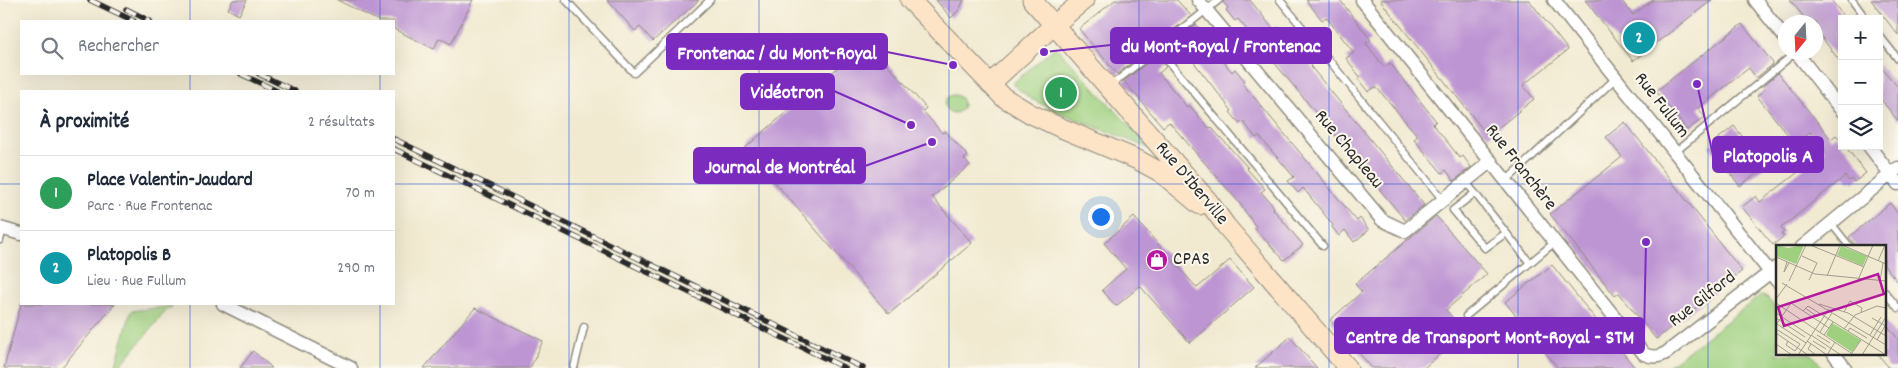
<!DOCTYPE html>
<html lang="fr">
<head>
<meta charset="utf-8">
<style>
  :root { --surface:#fff; --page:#f6f6f7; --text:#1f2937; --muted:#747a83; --line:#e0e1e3; --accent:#ea580c }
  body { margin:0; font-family:Dekko,sans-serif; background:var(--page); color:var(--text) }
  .controls { position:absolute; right:15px; top:15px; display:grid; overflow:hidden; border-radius:0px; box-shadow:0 5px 20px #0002 }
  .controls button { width:45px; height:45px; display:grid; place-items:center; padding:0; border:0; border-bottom:1px solid var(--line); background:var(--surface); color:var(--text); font:25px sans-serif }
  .compass { position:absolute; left:1778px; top:15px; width:45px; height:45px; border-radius:50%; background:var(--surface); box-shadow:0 5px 20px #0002; rotate:198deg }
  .you { position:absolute; left:1100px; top:216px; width:18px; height:18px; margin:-12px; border:4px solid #fff; border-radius:50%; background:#1a73e8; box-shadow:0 0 0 8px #1a73e833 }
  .badge { display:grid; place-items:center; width:32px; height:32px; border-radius:50%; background:var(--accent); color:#fff; font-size:16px; font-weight:700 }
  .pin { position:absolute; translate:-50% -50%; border:2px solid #fff; box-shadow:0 1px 5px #0006 }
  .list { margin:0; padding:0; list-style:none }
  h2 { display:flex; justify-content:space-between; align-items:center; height:65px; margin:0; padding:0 20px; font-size:21px }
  h2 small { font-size:16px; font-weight:400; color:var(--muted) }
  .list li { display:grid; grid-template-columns:32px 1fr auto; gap:15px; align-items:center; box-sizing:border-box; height:75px; padding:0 20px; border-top:1px solid var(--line) }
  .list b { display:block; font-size:19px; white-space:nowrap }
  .list p { margin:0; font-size:16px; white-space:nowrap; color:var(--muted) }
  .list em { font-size:16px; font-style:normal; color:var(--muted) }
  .icon { flex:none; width:28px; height:28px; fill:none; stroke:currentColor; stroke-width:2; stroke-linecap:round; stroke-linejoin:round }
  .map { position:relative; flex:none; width:1898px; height:368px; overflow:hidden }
  .search { position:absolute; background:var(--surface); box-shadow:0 5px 20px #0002; left:20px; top:20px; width:375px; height:55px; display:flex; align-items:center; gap:12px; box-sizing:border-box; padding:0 18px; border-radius:0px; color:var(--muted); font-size:19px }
  .panel { position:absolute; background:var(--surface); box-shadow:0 5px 20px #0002; left:20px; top:90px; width:375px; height:215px; border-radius:0px }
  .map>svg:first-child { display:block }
  .green { fill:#9fd080; stroke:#657e56 }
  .building { fill:#bd95d3 }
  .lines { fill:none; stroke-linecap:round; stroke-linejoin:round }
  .service-casing { stroke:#8e8a7e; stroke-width:9 }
  .minor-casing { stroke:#8e8a7e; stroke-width:15 }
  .secondary-casing { stroke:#8e8a7e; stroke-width:21 }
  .service { stroke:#fff; stroke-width:6 }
  .minor { stroke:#fff; stroke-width:12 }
  .secondary { stroke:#fee4c6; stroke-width:19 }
  .rail-casing { stroke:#2b2b2b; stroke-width:5.5 }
  .rail { stroke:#fbf7ec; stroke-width:4; stroke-dasharray:11; stroke-linecap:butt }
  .grid { fill:none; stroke:#1d4ed8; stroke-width:1; stroke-opacity:0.55 }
  .labels { text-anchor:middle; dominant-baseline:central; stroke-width:4; stroke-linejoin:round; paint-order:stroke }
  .street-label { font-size:19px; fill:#2b2b2b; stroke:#fbf7ec }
  .poi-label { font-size:19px; fill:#2b2b2b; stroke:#fbf7ec; text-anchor:start }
  .inset-road { fill:none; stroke:#a29e8f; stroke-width:1 }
  .view { fill:#b5179e; fill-opacity:0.15; stroke:#b5179e; stroke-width:2.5 }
  .inset-edge { fill:none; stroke:#2b2b2b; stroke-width:2.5 }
  .leader { fill:none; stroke:#7b2cbf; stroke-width:2 }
  .callout-dot { fill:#7b2cbf; stroke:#fbf7ec; stroke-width:2 }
  .callout { fill:#7b2cbf; stroke:#7b2cbf; stroke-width:2 }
  .callout-label { font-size:20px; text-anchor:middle; font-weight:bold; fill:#fff }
</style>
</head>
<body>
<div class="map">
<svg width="1898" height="368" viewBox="0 0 1898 368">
  <rect width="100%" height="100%" fill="#fbf7ec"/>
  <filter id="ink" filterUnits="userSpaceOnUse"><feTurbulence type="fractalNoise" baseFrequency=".02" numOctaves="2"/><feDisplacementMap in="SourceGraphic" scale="10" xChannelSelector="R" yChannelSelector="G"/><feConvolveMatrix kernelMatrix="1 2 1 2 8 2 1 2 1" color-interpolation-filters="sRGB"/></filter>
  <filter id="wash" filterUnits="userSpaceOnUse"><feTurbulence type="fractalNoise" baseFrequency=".0096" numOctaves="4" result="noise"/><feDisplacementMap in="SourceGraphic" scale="20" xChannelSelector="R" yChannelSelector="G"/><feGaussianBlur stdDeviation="1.12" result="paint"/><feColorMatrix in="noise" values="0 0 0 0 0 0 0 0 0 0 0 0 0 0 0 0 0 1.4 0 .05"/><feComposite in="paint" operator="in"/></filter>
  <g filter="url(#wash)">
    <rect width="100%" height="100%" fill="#f1ead1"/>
    <path class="green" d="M1054,48h3l94,101 -95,-38 -25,-12 -18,-14v-2z
      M945 104a9 9 0 1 1 18 0a9 9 0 1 1-18 0Z
      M1761,295c22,8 16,40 16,59h35l11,14h-157z
      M173,306l-7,5 -47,56 -3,-3 15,-53z"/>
    <g id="blocks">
      <path class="building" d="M233,0h14l-8,15 -11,-6z
        M337,0h136l-22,44 -12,-6 -5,11 -40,-20v-8h-15z
        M607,0h92l-46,41 -13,-14 -5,4z
        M936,0h28l-5,10 -8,8z
        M1115,0h62l14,16 -74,58 -38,-45z
        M1224,0h26l24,30 4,-3 23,29 1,-1 10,11 -1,1 113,138 -19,15 -167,-201 -3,2 -9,-11 2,-2 -5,-6z
        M1306,0h34l31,40 -5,3 18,24 6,-4 46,58 -3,3 27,34 3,-2 8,11 -17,14 -8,-11 -4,3 -28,-34 4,-3 -41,-48 -2,-1 -7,5 -10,-13 2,-2 -14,-19 8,-5 -28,-36 -4,3z
        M1380,0h149l39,50 -45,35 11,14 -46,37z
        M1585,0h36l12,15 20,-15h59l-79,61z
        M1790,0h41l11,14v50l-26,-34v-8h-8z
        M1871,0h27v35z
        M1196,24l26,36 10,12 3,-3 10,12 -3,2 115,138 3,-3 9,12 -15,12 -9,-12 -6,6 -7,-9 1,-2 -30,-37 -5,5 -10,-12 6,-4 -35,-41 -3,2 -13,-17 -3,3 -10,-12 2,-1 -47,-60 -11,9 -9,-11z
        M1742,24l31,39 -1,2 -16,13 -7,-10 -51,40 7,9 -18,13 -31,-39z
        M865,44l5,7 3,-3 53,60 -3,3 19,22 3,-2 23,25 -4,3 6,6 -38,32 40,46 -83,71 -144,-166z
        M1157,55l9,12 -7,6 28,34 2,-2 20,23 2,-1 30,33 7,8 -1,1 18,20 -4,3 13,15 -1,2 30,36 -19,15 -30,-32 2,-1 -18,-26 -69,-79 -6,5 -39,-46z
        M1879,65l19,22v34l-19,-24z
        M1778,73l53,66 5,-4 6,7v4h3l21,27 -12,9 -2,-3 -3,2 -4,-5 -64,52 3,4 -3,2 3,2 -11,9 -31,-38 14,-11 4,6 65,-51 -15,-19 -15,12 -38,-48 8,-7 -2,-3z
        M1625,122l117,149 -86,68 -37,-46 -4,3 -65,-82 72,-57 -16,-20z
        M1734,126l32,40 -26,20 -31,-40z
        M1890,203l8,11v68l-14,-17v-18h-27l-8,-10z
        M1436,216l51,58 -41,36 19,22 -41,36h-52l-42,-48 32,-28 -7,-8z
        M1134,217l63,71 33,-28 24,27 -64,56 -50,-57 -24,20 -14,-16 24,-21 -22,-26z
        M1552,265l83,103h-77l-53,-66z
        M21,304h94l-54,64h-57z
        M475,308l68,33 -13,27h-106z
        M1884,321l14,18v29h-9l-11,-14h6z
        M1290,337l27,31h-62z
        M253,351l19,17h-32z"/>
    </g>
  </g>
  <g filter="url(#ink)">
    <use href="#blocks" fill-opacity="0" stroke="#8e8a7e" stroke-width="1"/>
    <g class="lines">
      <g class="service-casing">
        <path id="service" d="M566,0l68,73 76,-73
          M1280,0l163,200
          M1852,0l14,19
          M1879,35l19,24
          M1157,48l166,198
          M1110,86l109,-86
          M1674,153l122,-101
          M1506,181l110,-103
          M1466,182l64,81
          M1475,193l-22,17 32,38 21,-15
          M1830,222l20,25
          M0,240l3,-11
          M1884,291l14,17
          M1466,316l89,-74
          M574,368l10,-41"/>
      </g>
      <g class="minor-casing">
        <path id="minor" d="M1198,0l184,220 23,11 86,-70
          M1362,0l282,354c9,4 14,3 22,-1l111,-86
          M1554,0l223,281
          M1755,0l31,39
          M1796,52l46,59
          M1869,146l29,38
          M0,228l21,6
          M1802,247l96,-79
          M223,304l128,64
          M1834,354l11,14"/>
      </g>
      <g class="secondary-casing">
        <path id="secondary" d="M910,0l93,97 28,17 28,13 79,33 22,12 40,33
          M1032,0l176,201 18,25 122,142
          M990,84l64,-59 30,-25"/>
      </g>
      <use href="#service" class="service"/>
      <use href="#minor" class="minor"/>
      <use href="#secondary" class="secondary"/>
      <g class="rail-casing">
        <path id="rail" d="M90,0l44,21
          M126,9l24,12
          M241,74l36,17
          M259,74l36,17
          M394,139l469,229
          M394,149l451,219"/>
      </g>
      <use href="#rail" class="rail"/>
    </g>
  </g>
  <path class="grid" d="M190,0v21M380,0v21M569,0v368M759,0v368M949,0v368M1139,0v368M1329,0v368M1518,0v368M1708,0v368M190,74v17M380,74v17M0,184h21M394,184h1504M190,304v64M380,304v64"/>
  <defs>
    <g id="shop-disc" transform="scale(1.125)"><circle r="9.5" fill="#b5179e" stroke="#fbf7ec"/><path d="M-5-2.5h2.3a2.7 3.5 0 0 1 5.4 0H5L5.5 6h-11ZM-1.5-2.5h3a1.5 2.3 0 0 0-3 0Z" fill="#fff"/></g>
  </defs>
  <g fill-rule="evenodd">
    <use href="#shop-disc" x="1157" y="260"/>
  </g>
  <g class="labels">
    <g class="street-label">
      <text transform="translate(1661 106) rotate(52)">Rue Fullum</text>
      <text transform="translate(1348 150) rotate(50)">Rue Chapleau</text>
      <text transform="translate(1520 168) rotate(52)">Rue Franchère</text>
      <text transform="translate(1191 184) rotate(50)">Rue D'Iberville</text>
      <text transform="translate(1703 300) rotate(-38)">Rue Gilford</text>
    </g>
    <g class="poi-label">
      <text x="1173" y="260">CPAS</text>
    </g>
  </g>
  <g transform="translate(1776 245)">
    <rect width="110" height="110" fill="#f1ead1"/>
    <path d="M0,0l12,3 16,-3 -8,19 -20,-8zM65,1l26,10 -4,10 -26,-11zM56,78l29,17 -9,12 -26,-17z" fill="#9fd080"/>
    <path class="inset-road" d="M34,0l54,22M66,0l44,19M26,11l15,7 -8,17M0,12l39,17 71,7M102,16l7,-16M11,17l-3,10 5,-9M51,31l13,-31M82,35l15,-35M13,36l17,-36M104,36l3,-18M6,38l104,62M0,54l11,-15M0,58l78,52M43,59l29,9 38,23M29,63l13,9M27,66l5,-5 78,49M68,67l6,-11 12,7 -1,4M0,68l35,23M0,73l29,19M96,73l14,8M1,79l29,19M0,80l15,-22 38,25M0,84l24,15 -5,7 -9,-6 2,-4M68,84l11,-14 22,-9 9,2M72,86l2,-3 17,10M44,87l12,-19M0,88l32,22M35,90l30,20M41,90l13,8M48,90l9,-13M94,90l11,-18M101,95l8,-14M31,96l20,14M37,96l13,8M0,99l16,11M35,99l-3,5 8,6M76,108l9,-13M22,110l31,-46M51,110l8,-13M86,110l24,-38"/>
    <path class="view" d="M102,29l6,20 -100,32 -6,-19z"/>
    <rect width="110" height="110" class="inset-edge"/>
  </g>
  <path class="leader" d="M1044 52L1111 45M953 65L887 52M911 125L834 91M1697 84L1713 155M932 142L865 166M1646 242L1644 336"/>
  <g class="callout-dot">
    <circle cx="1044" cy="52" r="5"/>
    <circle cx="953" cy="65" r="5"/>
    <circle cx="911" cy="125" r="5"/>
    <circle cx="1697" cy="84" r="5"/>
    <circle cx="932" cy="142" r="5"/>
    <circle cx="1646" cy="242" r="5"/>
  </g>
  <g class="callout">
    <rect x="1111" y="28" width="220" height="35" rx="5"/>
    <rect x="667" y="34" width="220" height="35" rx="5"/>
    <rect x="741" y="74" width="93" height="35" rx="5"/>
    <rect x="1713" y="137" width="110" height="35" rx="5"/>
    <rect x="694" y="148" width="171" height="35" rx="5"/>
    <rect x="1335" y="318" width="309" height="35" rx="5"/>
  </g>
  <g class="callout-label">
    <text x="1221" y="52">du Mont-Royal / Frontenac</text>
    <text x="777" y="59">Frontenac / du Mont-Royal</text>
    <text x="787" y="98">Vidéotron</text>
    <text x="1768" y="162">Platopolis A</text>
    <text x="780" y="173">Journal de Montréal</text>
    <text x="1490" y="343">Centre de Transport Mont-Royal - STM</text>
  </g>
</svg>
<div class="controls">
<button>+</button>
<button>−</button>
<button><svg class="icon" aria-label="layers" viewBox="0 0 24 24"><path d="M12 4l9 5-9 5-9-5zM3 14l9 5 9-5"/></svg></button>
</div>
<svg class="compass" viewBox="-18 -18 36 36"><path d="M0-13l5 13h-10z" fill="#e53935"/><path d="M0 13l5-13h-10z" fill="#747a83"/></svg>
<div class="you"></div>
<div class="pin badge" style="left:1061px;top:93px;background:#2e9e5b">1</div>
<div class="pin badge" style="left:1639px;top:38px;background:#0f9aa8">2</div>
<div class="search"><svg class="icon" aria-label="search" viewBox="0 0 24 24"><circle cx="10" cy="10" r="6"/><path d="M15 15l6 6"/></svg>Rechercher</div>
<section class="panel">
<h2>À proximité<small>2 résultats</small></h2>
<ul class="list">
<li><span class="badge" style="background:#2e9e5b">1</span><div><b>Place Valentin-Jaudard</b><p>Parc · Rue Frontenac</p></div><em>70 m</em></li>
<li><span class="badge" style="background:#0f9aa8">2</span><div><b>Platopolis B</b><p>Lieu · Rue Fullum</p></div><em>290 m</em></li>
</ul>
</section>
</div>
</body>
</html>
